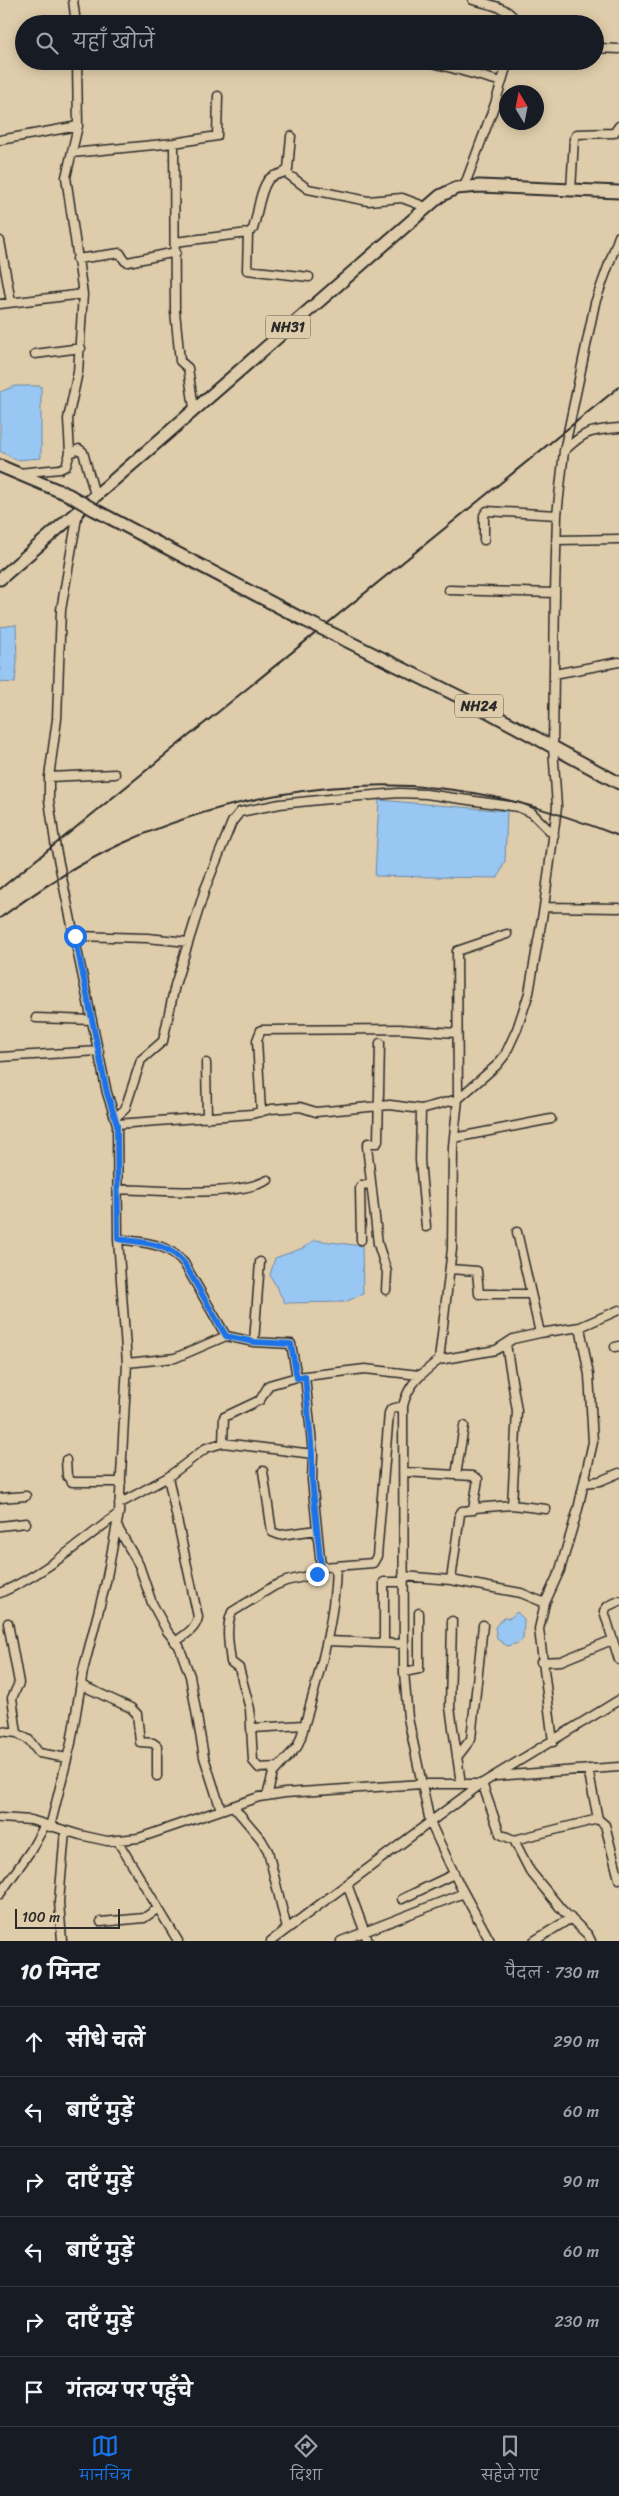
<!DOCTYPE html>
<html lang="hi">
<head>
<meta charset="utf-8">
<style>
  :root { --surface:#171b24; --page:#242831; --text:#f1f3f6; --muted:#9ea1a6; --line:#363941; --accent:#1a73e8 }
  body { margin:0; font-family:Sriracha,"Playpen Sans Deva",sans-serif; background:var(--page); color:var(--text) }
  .compass { position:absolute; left:499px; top:85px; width:45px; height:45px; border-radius:50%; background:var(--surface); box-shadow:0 2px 12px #0003; rotate:350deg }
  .scale { position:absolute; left:15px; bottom:12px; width:105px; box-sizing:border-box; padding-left:5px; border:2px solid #2b2b2b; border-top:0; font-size:14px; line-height:18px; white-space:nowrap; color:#2b2b2b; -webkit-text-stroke:4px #dfccaa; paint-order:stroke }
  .stop { position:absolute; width:15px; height:15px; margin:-11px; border:4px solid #1a73e8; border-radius:50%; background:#fff }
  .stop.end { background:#1a73e8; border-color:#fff; box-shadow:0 1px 5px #0008 }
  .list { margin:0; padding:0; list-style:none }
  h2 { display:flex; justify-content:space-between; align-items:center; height:65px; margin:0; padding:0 20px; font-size:21px }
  h2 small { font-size:16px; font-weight:400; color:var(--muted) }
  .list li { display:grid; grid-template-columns:32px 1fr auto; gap:15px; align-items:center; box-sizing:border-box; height:70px; padding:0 20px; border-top:1px solid var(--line) }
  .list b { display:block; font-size:19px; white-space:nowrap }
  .list em { font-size:16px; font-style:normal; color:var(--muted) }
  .icon { flex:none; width:28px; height:28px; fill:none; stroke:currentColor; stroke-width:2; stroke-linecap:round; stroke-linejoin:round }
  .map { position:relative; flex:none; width:619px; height:1941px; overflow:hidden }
  .search { position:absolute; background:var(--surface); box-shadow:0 2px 12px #0003; left:15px; right:15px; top:15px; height:55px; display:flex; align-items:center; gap:12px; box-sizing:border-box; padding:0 18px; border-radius:28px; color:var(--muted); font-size:19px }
  .sheet { height:485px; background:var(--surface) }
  nav { display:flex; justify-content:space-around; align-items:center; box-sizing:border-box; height:70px; border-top:1px solid var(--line); background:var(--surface); font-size:14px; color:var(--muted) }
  nav a { display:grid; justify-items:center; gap:2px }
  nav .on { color:var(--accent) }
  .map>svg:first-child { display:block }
  .water { fill:#99c7f4; stroke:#6d89a4 }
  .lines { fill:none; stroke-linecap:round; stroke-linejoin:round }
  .minor-casing { stroke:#2b2b2b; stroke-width:11 }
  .highway-casing { stroke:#2b2b2b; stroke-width:15 }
  .minor { stroke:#dfccaa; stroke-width:8 }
  .highway { stroke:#dfccaa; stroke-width:11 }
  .rail { stroke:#2b2b2b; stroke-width:2 }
  .highway-bridge-casing { stroke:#2b2b2b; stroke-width:15; stroke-linecap:butt }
  .highway-bridge { stroke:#dfccaa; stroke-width:11 }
  .route { stroke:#1a73e8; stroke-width:6 }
  .labels { text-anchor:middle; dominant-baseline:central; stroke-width:4; stroke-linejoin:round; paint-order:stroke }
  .shield { fill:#dfccaa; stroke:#615b51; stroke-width:1 }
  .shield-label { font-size:14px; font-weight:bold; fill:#2b2b2b }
</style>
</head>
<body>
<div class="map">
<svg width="619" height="1941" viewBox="0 0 619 1941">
  <rect width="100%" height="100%" fill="#dfccaa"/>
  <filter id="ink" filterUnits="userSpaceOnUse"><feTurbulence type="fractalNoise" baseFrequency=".02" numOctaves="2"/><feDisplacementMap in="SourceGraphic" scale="10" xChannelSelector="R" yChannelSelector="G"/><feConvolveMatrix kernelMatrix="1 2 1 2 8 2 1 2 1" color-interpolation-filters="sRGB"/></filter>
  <g filter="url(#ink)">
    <path class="water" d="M15,386h26v72l-25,2 -16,-9v-59z
      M16,625l1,38 -2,20 -15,-1v-55z
      M379,800l128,11 -2,50 -7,17 -123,-2z
      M315,1240l47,6 1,48 -18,8 -60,1 -15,-28 5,-17 28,-10z
      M517,1612l7,7 -1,20 -5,4 -11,3 -10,-7 -2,-12 9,-10 6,1z"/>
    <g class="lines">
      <g class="minor-casing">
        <path id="minor" d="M73,0l3,24
          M473,0c17,5 37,6 44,24
          M596,48l23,1
          M426,61l76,21
          M0,140l78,-14
          M174,143l1,168 5,50 8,7 6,40
          M72,153l102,-10 43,-7 1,-40
          M285,172l23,17 60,12 34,-3 24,9
          M464,187l31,-83 13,-43
          M571,190l3,-51 3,-5 37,-1 5,-7
          M248,233l-1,37 62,7
          M0,241l11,61
          M175,242l73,-9 5,-4c5,-15 6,-36 15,-49 5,-7 15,-4 20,-11l3,-33
          M77,259l43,-6 5,8 3,1 48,-10
          M0,304l83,-10
          M35,354l46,-6
          M564,451c22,-21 26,-20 55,-23
          M70,453l9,-4 4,3 12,43
          M18,473l42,-4 6,-3 4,-13 -2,-34 10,-47 5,-78 -17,-117 12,-51 -1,-65
          M484,540v-25l3,-4 70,4
          M557,540l62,-1
          M449,590l106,3
          M554,674l65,-12
          M49,777l66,-3
          M544,907l75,1
          M75,936l72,2 41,4
          M36,1018l56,2
          M380,1043l-2,98 -1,2h-9l-1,3 11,98 9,28 -1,18
          M0,1057l99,-6
          M206,1063l1,55
          M421,1109l-1,51 6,67
          M261,1112l-4,-72 4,-10 139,-1 56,4
          M115,1118l10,-9 16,-49 22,-19 12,-56 30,-96 27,-67 8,-10 40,-8 69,-7 50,-4 27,1 92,13 14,6 22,22
          M117,1124l135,-10 19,-5 29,-2 16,5 74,-7 31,4 37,-10 -1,-148 50,-17
          M454,1138l97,-19
          M117,1189c41,1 116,9 151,-9
          M118,1239c25,4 49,3 66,24l42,73 28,6 37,2 6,33
          M361,1240l-1,-52 2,-3 8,-1
          M450,1269l27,2 2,23h52
          M540,1333l40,-6 39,-17
          M254,1342l6,-80
          M506,1344l11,67 -5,94
          M615,1347l4,-1
          M439,1360l57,-10 17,-11 27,-6 -23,-101
          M127,1363l48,-5 51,-22
          M305,1376l8,78
          M223,1443l1,-26 36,-17 9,-15 28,-8 68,-8 54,6
          M66,1460l1,16 5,6h49
          M263,1471l9,61 8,3 37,-5
          M404,1472l69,4 5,3 -5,31 -11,1 -2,3 -9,66
          M456,1475l8,-49
          M168,1477l30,140c-2,12 -13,18 -23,25
          M584,1483l16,-2 19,-8
          M0,1498l26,-2
          M119,1504l49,-27 38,-29 17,-5 90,11 -1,26 9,87 15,-1c-1,59 -19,115 -35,171l-4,10 -24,26 -6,23
          M474,1508l38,-3 34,4
          M0,1526l26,-3
          M118,1528l21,37 13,38 15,28 12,15 11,30 14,81 17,53
          M336,1566l37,-3 4,-7 12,-143 2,-4 12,-3
          M403,1576l48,4 70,13 24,10
          M0,1593c44,-19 81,-51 119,-80l8,-150 -9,-124 -1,-115 -10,-31 -51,-244 -7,-49v-23l8,-58 4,-109 17,-98
          M619,1601l-11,5 -4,5 15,49
          M452,1621l-2,86 11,77
          M327,1641l77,3
          M384,1643v-61h19
          M541,1662l20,-1 51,-21
          M404,1672l15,-3v-56
          M81,1685l50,23 6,6 3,28 13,1 4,3v30
          M253,1728l51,-3
          M0,1731l17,2 -5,-35 7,-15 -11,-60
          M17,1733l12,7 10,13 28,5
          M553,1742l-14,-113 6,-26 15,-33 18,-61 15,-67 -4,-67 -9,-48
          M457,1757l14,-18 12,-114
          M277,1767l-18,1 -6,-7 -3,-52 -11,-41 -8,-6c-2,-17 -6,-34 1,-50l42,-26 12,-5 34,-8 1,-6
          M496,1776l123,-9
          M482,1783l18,51 14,6 16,31 32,39 26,25 3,6
          M233,1806l28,33 7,12 19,78
          M0,1818l31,2 49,15 27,6 32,-3 120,-41 26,-4 137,-9h59
          M598,1819l7,6 14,54
          M50,1827l21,-84 12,-72 23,-89 13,-69
          M117,1840l61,101
          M514,1840l84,-21 -10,-50
          M347,1884l21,57
          M0,1894l31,-44 14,-25
          M402,1899l52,-25
          M101,1922l43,-4 13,-9
          M62,1941l-3,-39 6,-71
          M271,1941l210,-157 138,-84
          M341,1941l123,-48
          M490,1941l-31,-57 -29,-62 -22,-104 -4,-46 -1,-266c5,-22 19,-33 36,-46l13,-111 1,-103 5,-47 39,-34 8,-10 12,-26 12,-36 15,-86 13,-100 -4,-60 2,-154 2,-78 7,-64 31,-148 24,-67
          M534,1941l37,-23"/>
      </g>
      <g class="highway-casing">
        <path id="highway" d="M0,466l69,29
          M93,509l211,111
          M0,579l440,-383 16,-8 24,-2 139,6
          M335,635l137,68 147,80"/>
      </g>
      <use href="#minor" class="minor"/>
      <use href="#highway" class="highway"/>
      <path class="rail" d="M0,889l619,-502
        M0,918c37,-27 78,-54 119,-73 96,-45 213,-68 318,-57 63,6 123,25 182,48"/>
      <g class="highway-bridge-casing">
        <path id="highway-bridge" d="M69,495l24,14
          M304,620l31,15"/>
      </g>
      <use href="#highway-bridge" class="highway-bridge"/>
    </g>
  </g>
  <g class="lines" filter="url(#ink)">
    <path class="route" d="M75,936l32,157 10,31 1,115c25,4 49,3 66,24l42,73 28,6 37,2 6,34 8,-2 7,78v26l9,87v6l-4,1"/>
  </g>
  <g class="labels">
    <g class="shield">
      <rect x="265.5" y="315.5" width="45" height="23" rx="4"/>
      <rect x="455" y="694.5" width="48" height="23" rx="4"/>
    </g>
    <g class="shield-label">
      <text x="288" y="327">NH31</text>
      <text x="479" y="706">NH24</text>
    </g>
  </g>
</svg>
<svg class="compass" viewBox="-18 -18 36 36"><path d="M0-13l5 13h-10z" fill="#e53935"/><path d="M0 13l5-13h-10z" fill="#9ea1a6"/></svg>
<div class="scale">100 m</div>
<div class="stop" style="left:75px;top:936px"></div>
<div class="stop end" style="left:317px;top:1574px"></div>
<div class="search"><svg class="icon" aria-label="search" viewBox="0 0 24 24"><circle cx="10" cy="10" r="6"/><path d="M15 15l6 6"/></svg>यहाँ खोजें</div>
</div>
<section class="sheet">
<h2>10 मिनट<small>पैदल · 730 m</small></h2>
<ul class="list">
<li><svg class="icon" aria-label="ahead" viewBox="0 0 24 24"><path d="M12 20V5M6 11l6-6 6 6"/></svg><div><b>सीधे चलें</b></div><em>290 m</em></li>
<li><svg class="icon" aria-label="left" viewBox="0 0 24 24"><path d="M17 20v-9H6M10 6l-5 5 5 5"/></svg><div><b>बाएँ मुड़ें</b></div><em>60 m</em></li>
<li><svg class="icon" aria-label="right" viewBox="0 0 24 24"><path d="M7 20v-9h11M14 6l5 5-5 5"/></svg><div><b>दाएँ मुड़ें</b></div><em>90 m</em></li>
<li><svg class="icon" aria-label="left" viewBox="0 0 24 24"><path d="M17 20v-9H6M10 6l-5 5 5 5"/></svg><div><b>बाएँ मुड़ें</b></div><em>60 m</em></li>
<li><svg class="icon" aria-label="right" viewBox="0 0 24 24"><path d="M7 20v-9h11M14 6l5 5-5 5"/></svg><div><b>दाएँ मुड़ें</b></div><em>230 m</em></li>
<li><svg class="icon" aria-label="arrive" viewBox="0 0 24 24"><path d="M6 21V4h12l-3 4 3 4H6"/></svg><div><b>गंतव्य पर पहुँचे</b></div></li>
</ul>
</section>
<nav>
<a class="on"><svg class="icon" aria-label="map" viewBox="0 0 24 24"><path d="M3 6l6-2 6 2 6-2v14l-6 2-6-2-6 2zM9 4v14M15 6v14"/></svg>मानचित्र</a>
<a><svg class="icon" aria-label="directions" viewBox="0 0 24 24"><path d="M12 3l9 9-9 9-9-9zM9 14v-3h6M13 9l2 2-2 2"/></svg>दिशा</a>
<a><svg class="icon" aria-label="saved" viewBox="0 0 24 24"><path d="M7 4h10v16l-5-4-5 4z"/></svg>सहेजे गए</a>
</nav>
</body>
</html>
